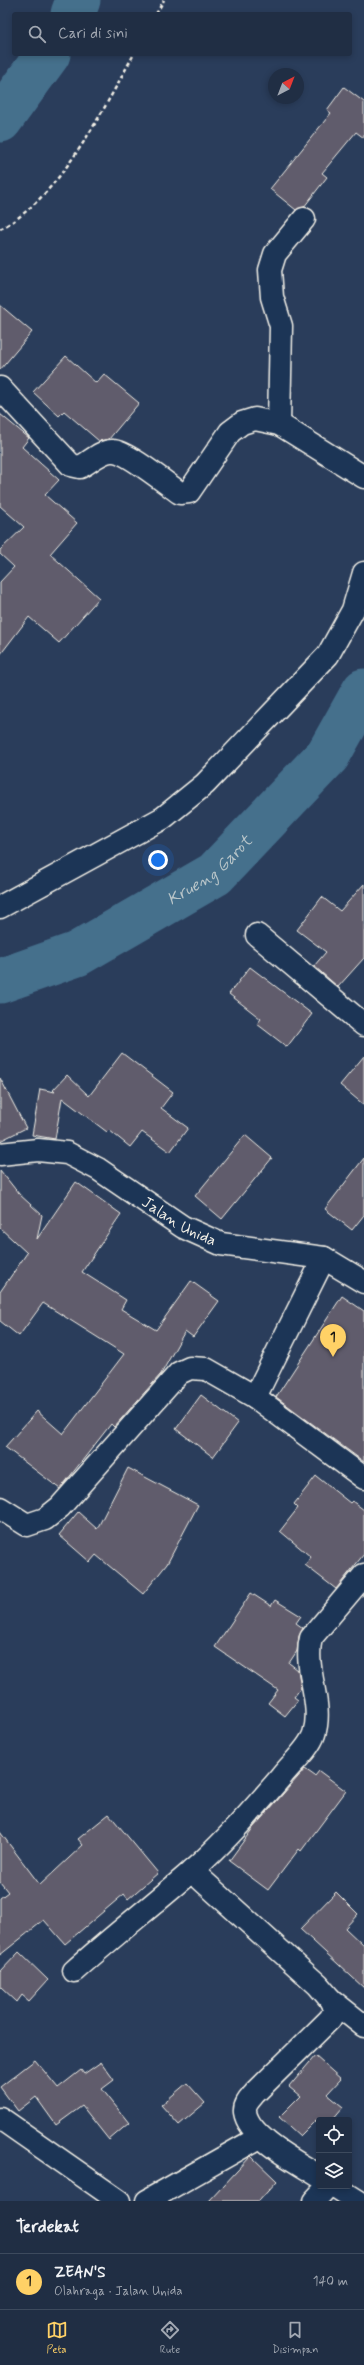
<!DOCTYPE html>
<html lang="id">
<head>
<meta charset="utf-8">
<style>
  :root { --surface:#202e44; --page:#28364b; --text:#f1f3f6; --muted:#a2a8b2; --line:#3d4a5d; --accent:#ffd166 }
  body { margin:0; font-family:Mynerve,sans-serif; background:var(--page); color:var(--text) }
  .controls { position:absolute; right:12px; bottom:12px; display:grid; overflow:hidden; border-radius:4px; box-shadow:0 2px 6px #0003 }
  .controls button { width:36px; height:36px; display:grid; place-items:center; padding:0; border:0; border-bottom:1px solid var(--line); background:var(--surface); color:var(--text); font:20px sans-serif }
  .compass { position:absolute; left:268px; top:68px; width:36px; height:36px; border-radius:50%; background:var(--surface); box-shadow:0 2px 6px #0003; rotate:42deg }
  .you { position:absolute; left:158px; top:860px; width:14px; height:14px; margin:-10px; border:3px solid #fff; border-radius:50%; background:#1a73e8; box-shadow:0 0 0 6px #1a73e833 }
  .badge { display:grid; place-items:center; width:26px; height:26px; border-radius:50%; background:var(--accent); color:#111; font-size:13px; font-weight:700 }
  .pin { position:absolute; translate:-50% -33px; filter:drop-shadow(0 1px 2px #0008) }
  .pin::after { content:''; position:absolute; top:21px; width:14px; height:12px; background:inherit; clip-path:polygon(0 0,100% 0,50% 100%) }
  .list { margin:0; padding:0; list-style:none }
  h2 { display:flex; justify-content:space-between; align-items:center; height:52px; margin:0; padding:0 16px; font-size:17px }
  h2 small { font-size:13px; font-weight:400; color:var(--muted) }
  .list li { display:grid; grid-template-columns:26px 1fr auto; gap:12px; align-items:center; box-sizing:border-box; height:56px; padding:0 16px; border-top:1px solid var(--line) }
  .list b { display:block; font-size:15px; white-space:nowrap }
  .list p { margin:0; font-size:13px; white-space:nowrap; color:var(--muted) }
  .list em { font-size:13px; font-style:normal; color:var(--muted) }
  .icon { flex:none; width:22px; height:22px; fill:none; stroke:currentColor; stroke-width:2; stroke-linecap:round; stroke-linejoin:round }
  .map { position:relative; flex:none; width:364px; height:2201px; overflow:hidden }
  .search { position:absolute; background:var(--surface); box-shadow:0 2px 6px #0003; left:12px; right:12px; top:12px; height:44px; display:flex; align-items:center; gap:10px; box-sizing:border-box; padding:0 14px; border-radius:4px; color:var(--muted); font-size:15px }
  .sheet { height:108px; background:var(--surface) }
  nav { display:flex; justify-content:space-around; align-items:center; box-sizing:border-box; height:56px; border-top:1px solid var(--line); background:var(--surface); font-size:11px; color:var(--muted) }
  nav a { display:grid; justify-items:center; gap:2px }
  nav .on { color:var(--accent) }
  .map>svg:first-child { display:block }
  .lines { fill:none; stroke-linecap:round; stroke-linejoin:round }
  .river { stroke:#456f8c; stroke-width:45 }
  .building { fill:#605c6c; stroke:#f4f1e8 }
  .minor-casing { stroke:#f4f1e8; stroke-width:25 }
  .path { stroke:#f4f1e8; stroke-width:2.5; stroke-dasharray:4 3; stroke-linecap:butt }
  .minor { stroke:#1d3557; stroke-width:22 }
  .labels { text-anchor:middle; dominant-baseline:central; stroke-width:3.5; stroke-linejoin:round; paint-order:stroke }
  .street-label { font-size:16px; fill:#f4f1e8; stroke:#1d3557 }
  .water-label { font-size:17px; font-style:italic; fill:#b7c4c8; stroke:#1d3557 }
</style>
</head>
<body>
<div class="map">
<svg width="364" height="2201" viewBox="0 0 364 2201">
  <rect width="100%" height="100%" fill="#2a3d5b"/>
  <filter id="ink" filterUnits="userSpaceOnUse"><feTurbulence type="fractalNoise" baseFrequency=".025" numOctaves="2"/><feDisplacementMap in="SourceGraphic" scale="8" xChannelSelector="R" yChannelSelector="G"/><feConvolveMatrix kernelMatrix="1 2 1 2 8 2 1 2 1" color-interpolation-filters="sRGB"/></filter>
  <g filter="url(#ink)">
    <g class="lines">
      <g class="river">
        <path d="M73,14l5,-14"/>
        <path d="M0,120l48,-66"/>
        <path id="s1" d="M0,981l77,-27 138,-80 113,-119 36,-64"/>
      </g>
    </g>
    <path class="building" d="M344,87l20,15v36l-8,-6 -34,41 5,4 -23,30 -8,3 -26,-21 61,-76 -4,-3z
      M0,305l32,27 -32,38z
      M66,356l30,27 8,-9 35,29 -30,36 -10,2 -35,-30 -5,5 -26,-24z
      M0,414l29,24 -7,9 37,33 -14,15 32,28 -27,31 49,44 -40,45 -30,-26 -29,38v-73l14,-15 -14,-13v-4l24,-23 -24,-21z
      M364,884v74l-26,29 -24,-21 12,-14 -29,-22 25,-33 18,14z
      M250,967l62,47 -25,33 -30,-23 4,-5 -32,-25z
      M122,1053l51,39 -12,16 27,20 -18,24 -28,-20 -12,15 -21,-17 -2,2 -45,-34 -7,41 -23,-4 8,-46 15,3 -2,-2 14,-15 22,21z
      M364,1056v49l-24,-20z
      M0,1078l26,50 -26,13z
      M245,1135l27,23 -50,61 -27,-23z
      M364,1158v57l-12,15 -27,-21z
      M0,1170l19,24 23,21 -5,24 39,-57 45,32 -39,58 44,28 -5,9 35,21 35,-49 28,20 -26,36 -8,-6 -24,43 -47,53 -3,-3 -51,65 -55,-42 32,-36 26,23 61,-80 -81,-51 -24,33 -19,-15v-29l27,-39 -27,-25z
      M342,1296l22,15v151l-88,-65z
      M201,1395l37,28 -25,34 -37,-28z
      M128,1468l70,37 -31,59 -24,30 -47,-39 -6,7 -31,-27 19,-23 19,17z
      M316,1476l34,27 2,-2 12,9v44l-28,35 -31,-24 6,-8 -31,-26 18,-23 -4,-4z
      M251,1593l20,13 4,-6 26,16 -5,7 7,5 -4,8 -2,15 -8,12 9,7 3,18 -7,9 4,3 -13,16 -17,-13 10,-13 -63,-43z
      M305,1769l10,7 4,-5 27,20 -45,60 -2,-2 -31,41 -39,-29 24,-33z
      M109,1814l49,59 -30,26 -4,-5 -59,50 -21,-24 -44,35v-57l8,-6 -8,-10v-50l40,53 43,-40 -5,-6z
      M336,1892l22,22 -13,14 19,18v42l-64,-59z
      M19,1952l29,28 -19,21 -7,-6 -5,7 -17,-16v-14z
      M315,2056l26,23 -14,15 16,13 -11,13h-16l-16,16 -21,-19 21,-21 -11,-9z
      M35,2060l23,28 23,-18 3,4 17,-12 13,18 -12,9 27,34 -20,17 -27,-34 -26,19 -20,-28 -18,14 -18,-24z
      M187,2083l18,20 -26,22 -18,-20z
      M251,2156l26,25 -18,20h-50z"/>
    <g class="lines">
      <g class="minor-casing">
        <g id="minor">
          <path d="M0,388l71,77 9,2c10,-5 22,-17 33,-16 13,0 54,33 67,42l9,-1 41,-60 12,-9 13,-4 24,5 85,53"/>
          <path d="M279,424l2,-98 -9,-29 -2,-27 5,-16 29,-35"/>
          <path d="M0,907l163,-89 42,-34 123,-129 25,-45 11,-37"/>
          <path d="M257,935l107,90"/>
          <path id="s2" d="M0,1154l38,-4 29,3 31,16 85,58 38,17 103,14 40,24"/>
          <path d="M324,1258l-69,139 109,81"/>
          <path d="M0,1508l27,17 18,-6 15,-12 119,-134 11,-5 16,1 49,28"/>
          <path d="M192,1871l126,114 12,14 34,27"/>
          <path d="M74,1971c38,-34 79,-66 118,-100 32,-28 61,-61 89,-94 10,-13 28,-28 33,-43 10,-30 -11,-65 -3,-96l53,-63"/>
          <path d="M0,2118l119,83"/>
          <path d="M319,2176c-20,-13 -70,-38 -74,-64 -1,-8 6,-14 10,-19l75,-74 5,-9 -5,-11"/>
          <path d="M334,2186l24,15"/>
          <path d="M147,2201l113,-64"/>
          <path d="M314,2201l14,-15"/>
        </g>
      </g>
      <path class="path" d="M156,14l8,-14
        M0,229c59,-30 103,-119 134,-175"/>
      <use href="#minor" class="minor"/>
    </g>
  </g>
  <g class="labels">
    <g class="street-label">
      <text stroke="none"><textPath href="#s2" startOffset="199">Jalan Unida</textPath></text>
    </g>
    <g class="water-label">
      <text stroke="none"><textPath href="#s1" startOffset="239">Krueng Garot</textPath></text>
    </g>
  </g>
</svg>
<div class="controls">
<button><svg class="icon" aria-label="locate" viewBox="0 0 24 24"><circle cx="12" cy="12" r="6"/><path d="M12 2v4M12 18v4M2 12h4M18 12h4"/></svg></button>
<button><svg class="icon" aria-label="layers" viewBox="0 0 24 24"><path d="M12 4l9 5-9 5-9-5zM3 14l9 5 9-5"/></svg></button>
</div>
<svg class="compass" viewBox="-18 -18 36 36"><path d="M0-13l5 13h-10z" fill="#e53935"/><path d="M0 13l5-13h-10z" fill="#a2a8b2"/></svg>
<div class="you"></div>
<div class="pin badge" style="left:333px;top:1357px">1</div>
<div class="search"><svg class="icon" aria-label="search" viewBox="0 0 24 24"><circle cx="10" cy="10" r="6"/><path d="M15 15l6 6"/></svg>Cari di sini</div>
</div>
<section class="sheet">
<h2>Terdekat<small></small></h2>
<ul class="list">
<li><span class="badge">1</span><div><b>ZEAN'S</b><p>Olahraga · Jalan Unida</p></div><em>140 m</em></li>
</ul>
</section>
<nav>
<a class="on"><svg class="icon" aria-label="map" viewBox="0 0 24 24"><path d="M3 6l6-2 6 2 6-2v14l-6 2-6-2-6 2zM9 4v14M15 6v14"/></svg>Peta</a>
<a><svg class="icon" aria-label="directions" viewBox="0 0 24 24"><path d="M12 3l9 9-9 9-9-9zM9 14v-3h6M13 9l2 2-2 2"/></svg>Rute</a>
<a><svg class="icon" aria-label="saved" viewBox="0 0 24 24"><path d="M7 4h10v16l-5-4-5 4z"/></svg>Disimpan</a>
</nav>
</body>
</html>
